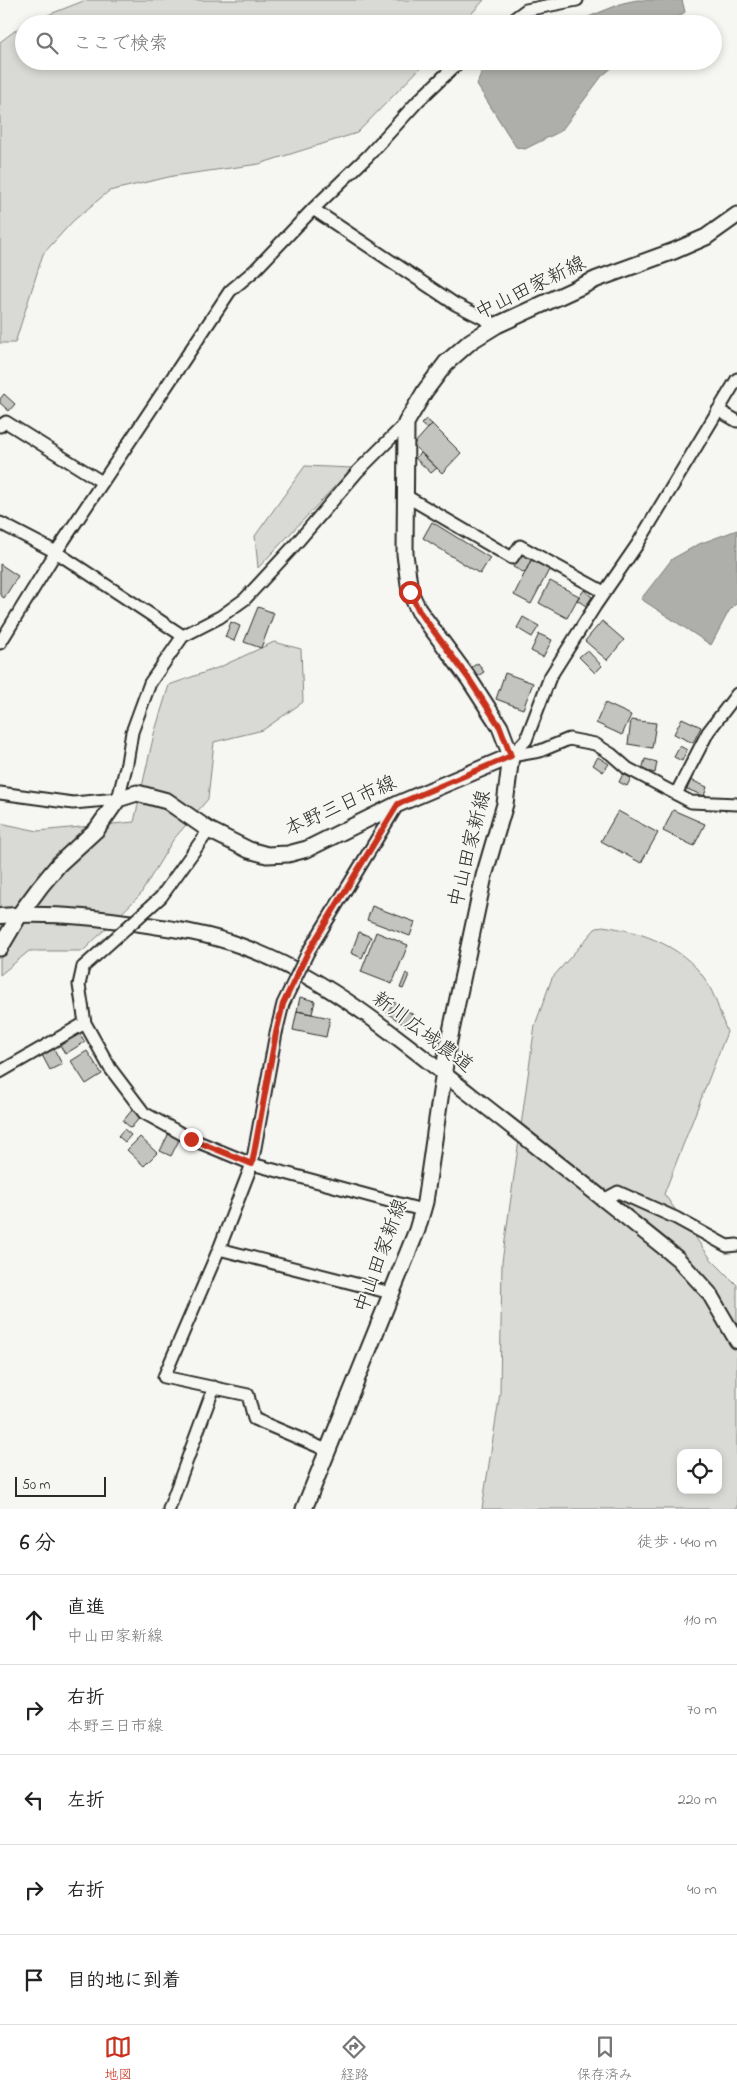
<!DOCTYPE html>
<html lang="ja">
<head>
<meta charset="utf-8">
<style>
  :root { --surface:#fff; --page:#f6f6f6; --text:#222; --muted:#767676; --line:#e0e0e0; --accent:#c8321e }
  body { margin:0; font-family:"Indie Flower","Klee One",sans-serif; background:var(--page); color:var(--text) }
  .controls { position:absolute; right:15px; bottom:15px; display:grid; overflow:hidden; border-radius:10px; box-shadow:0 2px 8px #0003 }
  .controls button { width:45px; height:45px; display:grid; place-items:center; padding:0; border:0; border-bottom:1px solid var(--line); background:var(--surface); color:var(--text); font:25px sans-serif }
  .scale { position:absolute; left:15px; bottom:12px; width:91px; box-sizing:border-box; padding-left:5px; border:2px solid #2b2b2b; border-top:0; font-size:14px; line-height:18px; white-space:nowrap; color:#2b2b2b; -webkit-text-stroke:4px #f6f6f2; paint-order:stroke }
  .stop { position:absolute; width:15px; height:15px; margin:-11px; border:4px solid #c8321e; border-radius:50%; background:#fff }
  .stop.end { background:#c8321e; border-color:#fff; box-shadow:0 1px 5px #0008 }
  .list { margin:0; padding:0; list-style:none }
  h2 { display:flex; justify-content:space-between; align-items:center; height:65px; margin:0; padding:0 20px; font-size:21px }
  h2 small { font-size:16px; font-weight:400; color:var(--muted) }
  .list li { display:grid; grid-template-columns:32px 1fr auto; gap:15px; align-items:center; box-sizing:border-box; height:90px; padding:0 20px; border-top:1px solid var(--line) }
  .list b { display:block; font-size:19px; white-space:nowrap }
  .list p { margin:0; font-size:16px; white-space:nowrap; color:var(--muted) }
  .list em { font-size:16px; font-style:normal; color:var(--muted) }
  .icon { flex:none; width:28px; height:28px; fill:none; stroke:currentColor; stroke-width:2; stroke-linecap:round; stroke-linejoin:round }
  .map { position:relative; flex:none; width:737px; height:1509px; overflow:hidden }
  .search { position:absolute; background:var(--surface); box-shadow:0 2px 8px #0003; left:15px; right:15px; top:15px; height:55px; display:flex; align-items:center; gap:12px; box-sizing:border-box; padding:0 18px; border-radius:28px; color:var(--muted); font-size:19px }
  .sheet { height:515px; background:var(--surface) }
  nav { display:flex; justify-content:space-around; align-items:center; box-sizing:border-box; height:70px; border-top:1px solid var(--line); background:var(--surface); font-size:14px; color:var(--muted) }
  nav a { display:grid; justify-items:center; gap:2px }
  nav .on { color:var(--accent) }
  .map>svg:first-child { display:block }
  .green { fill:#d9d9d5; stroke:#828280; fill-rule:evenodd }
  .water { fill:#aeaeab; stroke:#7a7a78 }
  .building { fill:#c3c3c0; stroke:#2b2b2b }
  .lines { fill:none; stroke-linecap:round; stroke-linejoin:round }
  .minor-casing { stroke:#2b2b2b; stroke-width:15 }
  .tertiary-casing { stroke:#2b2b2b; stroke-width:18 }
  .secondary-casing { stroke:#2b2b2b; stroke-width:19 }
  .minor { stroke:#f6f6f2; stroke-width:11 }
  .tertiary { stroke:#f6f6f2; stroke-width:14 }
  .secondary { stroke:#f6f6f2; stroke-width:15 }
  .minor-bridge-casing { stroke:#2b2b2b; stroke-width:15; stroke-linecap:butt }
  .minor-bridge { stroke:#f6f6f2; stroke-width:11 }
  .route { stroke:#c8321e; stroke-width:6 }
  .labels { text-anchor:middle; dominant-baseline:central; stroke-width:4; stroke-linejoin:round; paint-order:stroke }
  .street-label { font-size:20px; fill:#2b2b2b; stroke:#f6f6f2 }
</style>
</head>
<body>
<div class="map">
<svg width="737" height="1509" viewBox="0 0 737 1509">
  <rect width="100%" height="100%" fill="#f6f6f2"/>
  <filter id="ink" filterUnits="userSpaceOnUse"><feTurbulence type="fractalNoise" baseFrequency=".02" numOctaves="2"/><feDisplacementMap in="SourceGraphic" scale="10" xChannelSelector="R" yChannelSelector="G"/><feConvolveMatrix kernelMatrix="1 2 1 2 8 2 1 2 1" color-interpolation-filters="sRGB"/></filter>
  <g filter="url(#ink)">
    <path class="green" d="M86,0h398l-22,24h-437z
      M24,24v37h403l-70,72 -98,31 -86,12 -64,15 -36,30 -30,33 -28,89h-15v-301z
      M305,466l47,2 -94,100 -3,-32z
      M274,642l27,7 2,53 -40,28 -49,12 -6,57 -35,41 -33,55 -57,56h-54l-29,24v-152l38,8 96,-9 20,-88 15,-49 51,-18z
      M602,926c40,5 87,22 107,60 8,14 12,31 18,46l-63,162 47,65 26,26v224h-255l18,-116 2,-131 33,-237 17,-47 43,-49zM681,1453h37v37h-37z"/>
    <path class="water" d="M637,0h45l3,12 -17,12h-97l52,-21z
      M489,61h131l-18,15 -41,55 -36,18 -9,-2 -39,-62 6,-19z
      M737,530v73l-8,8 -18,34 -70,-46 31,-40 27,-15z"/>
    <path class="building" d="M4,394l11,10 -6,7 -9,-8v-4z
      M426,419l6,5 -5,5 -6,-5z
      M432,424l29,29 -19,20 -29,-28z
      M421,453l16,15 -6,5 -16,-15z
      M432,522l58,36 -10,16 -57,-36z
      M521,553l11,5 -7,15 -12,-6z
      M532,558l18,10 -19,36 -17,-9z
      M0,564l18,12 -14,22 -4,-3z
      M550,581l29,15 -12,22 -28,-15z
      M584,590l8,7 -6,9 -9,-6z
      M258,607l16,6 -13,35 -17,-6z
      M523,617l16,9 -7,11 -15,-9z
      M602,621l22,19 -17,20 -22,-19z
      M231,622l9,4 -6,15 -9,-4z
      M539,634l13,6 -9,17 -12,-6z
      M587,650l15,16 -7,7 -16,-16z
      M478,663l6,9 -6,4 -6,-9z
      M505,673l28,10 -10,26 -27,-10z
      M605,703l26,12 -9,20 -26,-12z
      M682,718l19,9 -8,16 -19,-9z
      M631,720l25,3 -4,25 -24,-4z
      M680,746l7,4 -5,11 -8,-4z
      M598,757l11,7 -6,8 -10,-7z
      M645,759l12,3 -2,11 -13,-3z
      M623,774l8,4 -4,8 -8,-4z
      M691,780l16,7 -3,9 -17,-7z
      M673,810l32,14 -11,22 -31,-15z
      M618,811l40,22 -17,30 -40,-22z
      M372,906l43,16 -5,14 -43,-16z
      M359,932l12,5 -9,21 -11,-5z
      M376,932l32,13 -16,39 -31,-12z
      M406,973l3,2 -6,14 -3,-1z
      M300,997l15,4 -3,13 -15,-3z
      M394,1002l21,14 -8,11 -20,-14z
      M297,1011l33,7 -4,19 -33,-7z
      M79,1033l6,9 -20,12 -5,-9z
      M54,1049l8,15 -12,6 -8,-15z
      M87,1051l15,23 -16,10 -15,-23z
      M133,1109l8,7 -10,12 -8,-7z
      M124,1129l7,6 -6,7 -7,-6z
      M169,1133l11,5 -9,18 -11,-5z
      M140,1137l17,16 -13,13 -17,-16z"/>
    <g class="lines">
      <g class="minor-casing">
        <path id="minor" d="M507,24l19,-14 51,-10
          M313,209l142,95 42,21
          M718,410l19,11
          M0,426l6,-4 96,60
          M406,496l106,62 8,-12 84,46
          M0,523l56,29 127,84
          M0,643l56,-91 174,-261 25,-21 58,-61 55,-53 50,-55 42,-40
          M511,756l15,-16 24,-63 45,-71 42,-61 100,-166
          M511,756l29,-5 29,-12 26,5 16,10 16,14 64,34 46,2
          M0,793l73,10 45,-4 9,-36 5,-31 18,-49 33,-47 37,-19 25,-18 49,-53 64,-75 48,-48
          M676,794l32,-62 29,-38
          M161,897l48,-67
          M308,952l90,-148
          M83,967l-4,18 6,38 25,45 34,45 47,26 61,25 170,46
          M276,1033l-24,131 -33,85 -55,128 84,18 6,24 75,32
          M0,1072l85,-49
          M605,1199l13,-7 58,26 51,28 10,-1
          M219,1249l172,44
          M169,1509l45,-122"/>
      </g>
      <g class="tertiary-casing">
        <path id="tertiary" d="M0,916c47,-4 95,1 141,8 34,5 68,10 100,22 87,31 158,93 230,149 69,54 138,108 207,164l31,34 28,48"/>
      </g>
      <g class="secondary-casing">
        <path id="secondary" d="M0,948l20,-34 20,-27 19,-23 38,-35 21,-30 19,-6 30,8 42,29 40,20 18,5 21,-1 19,-5 91,-45 113,-48
          M304,1509l113,-279 8,-28 22,-152 37,-174 21,-72 6,-48 -11,-29 -31,-48 -50,-68 -9,-19 -5,-38 1,-131 19,-32 21,-28 25,-22 26,-16 100,-46 77,-28 32,-14 31,-22"/>
      </g>
      <use href="#minor" class="minor"/>
      <use href="#tertiary" class="tertiary"/>
      <use href="#secondary" class="secondary"/>
      <g class="minor-bridge-casing">
        <path id="minor-bridge" d="M83,967l78,-70
          M276,1033l7,-29 25,-52"/>
      </g>
      <use href="#minor-bridge" class="minor-bridge"/>
    </g>
  </g>
  <g class="lines" filter="url(#ink)">
    <path class="route" d="M191,1139l61,25 24,-131 7,-29 25,-52 90,-148 113,-48 -11,-29 -31,-48 -50,-68 -9,-19"/>
  </g>
  <g class="labels">
    <g class="street-label">
      <text transform="translate(531 289) rotate(-26)">中山田家新線</text>
      <text transform="translate(341 807) rotate(-24)">本野三日市線</text>
      <text transform="translate(471 849) rotate(-76)">中山田家新線</text>
      <text transform="translate(422 1033) rotate(37)">新川広域農道</text>
      <text transform="translate(382 1256) rotate(-70)">中山田家新線</text>
    </g>
  </g>
</svg>
<div class="controls">
<button><svg class="icon" aria-label="locate" viewBox="0 0 24 24"><circle cx="12" cy="12" r="6"/><path d="M12 2v4M12 18v4M2 12h4M18 12h4"/></svg></button>
</div>
<div class="scale">50 m</div>
<div class="stop" style="left:410px;top:592px"></div>
<div class="stop end" style="left:191px;top:1139px"></div>
<div class="search"><svg class="icon" aria-label="search" viewBox="0 0 24 24"><circle cx="10" cy="10" r="6"/><path d="M15 15l6 6"/></svg>ここで検索</div>
</div>
<section class="sheet">
<h2>6 分<small>徒歩 · 440 m</small></h2>
<ul class="list">
<li><svg class="icon" aria-label="ahead" viewBox="0 0 24 24"><path d="M12 20V5M6 11l6-6 6 6"/></svg><div><b>直進</b><p>中山田家新線</p></div><em>110 m</em></li>
<li><svg class="icon" aria-label="right" viewBox="0 0 24 24"><path d="M7 20v-9h11M14 6l5 5-5 5"/></svg><div><b>右折</b><p>本野三日市線</p></div><em>70 m</em></li>
<li><svg class="icon" aria-label="left" viewBox="0 0 24 24"><path d="M17 20v-9H6M10 6l-5 5 5 5"/></svg><div><b>左折</b></div><em>220 m</em></li>
<li><svg class="icon" aria-label="right" viewBox="0 0 24 24"><path d="M7 20v-9h11M14 6l5 5-5 5"/></svg><div><b>右折</b></div><em>40 m</em></li>
<li><svg class="icon" aria-label="arrive" viewBox="0 0 24 24"><path d="M6 21V4h12l-3 4 3 4H6"/></svg><div><b>目的地に到着</b></div></li>
</ul>
</section>
<nav>
<a class="on"><svg class="icon" aria-label="map" viewBox="0 0 24 24"><path d="M3 6l6-2 6 2 6-2v14l-6 2-6-2-6 2zM9 4v14M15 6v14"/></svg>地図</a>
<a><svg class="icon" aria-label="directions" viewBox="0 0 24 24"><path d="M12 3l9 9-9 9-9-9zM9 14v-3h6M13 9l2 2-2 2"/></svg>経路</a>
<a><svg class="icon" aria-label="saved" viewBox="0 0 24 24"><path d="M7 4h10v16l-5-4-5 4z"/></svg>保存済み</a>
</nav>
</body>
</html>
